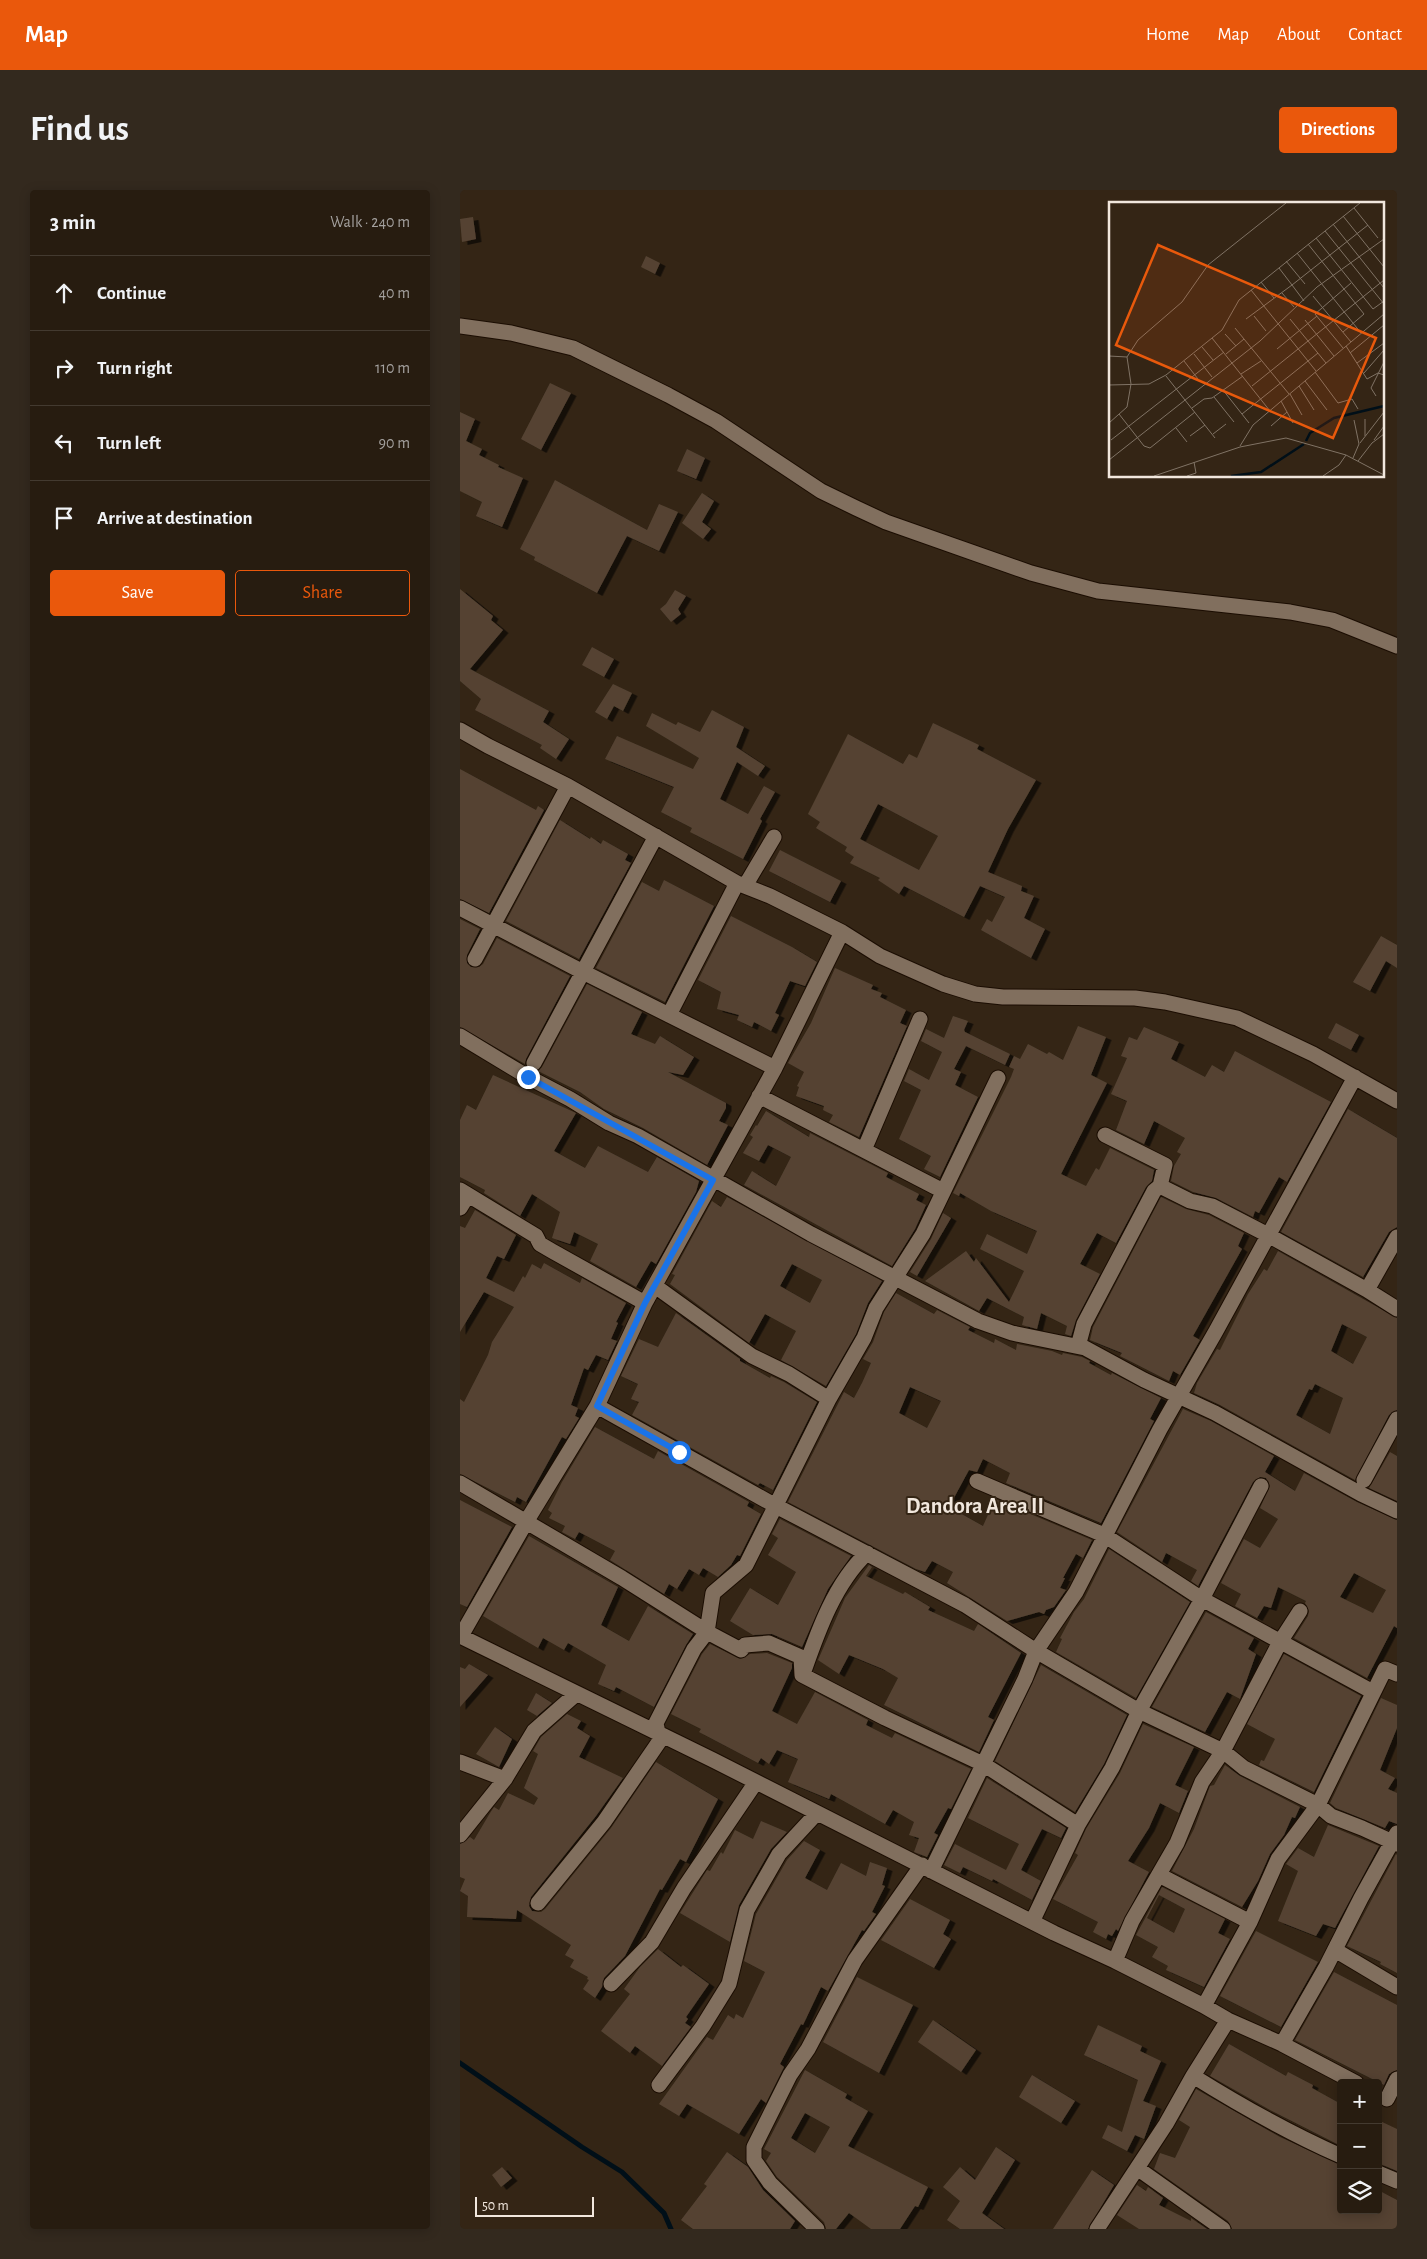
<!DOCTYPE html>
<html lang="en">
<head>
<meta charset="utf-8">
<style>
  :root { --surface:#271c10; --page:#33291e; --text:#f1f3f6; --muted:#a4a19f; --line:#433a30; --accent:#ea580c }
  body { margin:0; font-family:"Alegreya Sans",sans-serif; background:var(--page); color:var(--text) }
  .controls { position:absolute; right:15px; bottom:15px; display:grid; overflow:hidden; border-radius:5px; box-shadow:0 2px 12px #0003 }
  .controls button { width:45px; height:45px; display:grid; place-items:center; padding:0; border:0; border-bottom:1px solid var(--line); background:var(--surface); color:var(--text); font:25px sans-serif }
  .scale { position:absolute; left:15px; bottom:12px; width:119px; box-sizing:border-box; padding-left:5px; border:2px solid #f1e7dd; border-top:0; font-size:14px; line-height:18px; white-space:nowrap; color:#f1e7dd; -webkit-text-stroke:4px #342515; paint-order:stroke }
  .stop { position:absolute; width:15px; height:15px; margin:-11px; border:4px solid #1a73e8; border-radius:50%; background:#fff }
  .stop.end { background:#1a73e8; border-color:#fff; box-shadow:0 1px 5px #0008 }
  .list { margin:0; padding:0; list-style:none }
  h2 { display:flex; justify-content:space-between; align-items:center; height:65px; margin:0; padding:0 20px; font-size:21px }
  h2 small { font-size:16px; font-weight:400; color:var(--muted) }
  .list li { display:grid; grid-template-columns:32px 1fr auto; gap:15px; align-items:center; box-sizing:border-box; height:75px; padding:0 20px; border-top:1px solid var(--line) }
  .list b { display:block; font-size:19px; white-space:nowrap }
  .list em { font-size:16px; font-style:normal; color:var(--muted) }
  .actions { display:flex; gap:10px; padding:15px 20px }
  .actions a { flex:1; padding:11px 0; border:1px solid var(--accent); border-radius:5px; text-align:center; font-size:18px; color:var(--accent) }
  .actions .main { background:var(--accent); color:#fff }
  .icon { flex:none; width:28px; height:28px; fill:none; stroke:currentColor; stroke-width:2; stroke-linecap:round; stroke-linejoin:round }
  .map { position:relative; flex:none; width:937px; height:2039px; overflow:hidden; border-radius:5px }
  header { display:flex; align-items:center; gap:30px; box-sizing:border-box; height:70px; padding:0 25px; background:var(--accent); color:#fff }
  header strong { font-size:24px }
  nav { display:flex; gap:28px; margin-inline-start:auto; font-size:18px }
  .intro { display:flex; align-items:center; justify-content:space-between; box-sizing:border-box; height:120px; padding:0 30px }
  h1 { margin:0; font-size:35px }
  .button { padding:12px 22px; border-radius:5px; background:var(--accent); color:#fff; font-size:18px; font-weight:700 }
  main { display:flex; gap:30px; padding:0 30px }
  aside { flex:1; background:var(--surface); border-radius:5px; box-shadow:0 2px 12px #0003 }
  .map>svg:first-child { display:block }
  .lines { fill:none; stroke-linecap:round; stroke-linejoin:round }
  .stream { stroke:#000f18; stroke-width:5 }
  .building { fill:#544333; fill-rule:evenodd; filter:url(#shadow) }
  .minor-casing { stroke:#1b0d02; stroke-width:17 }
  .minor { stroke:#816f5e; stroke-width:15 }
  .route { stroke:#1a73e8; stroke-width:6 }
  .labels { text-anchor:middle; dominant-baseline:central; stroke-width:4; stroke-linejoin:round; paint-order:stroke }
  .quarter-label { font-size:22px; font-weight:bold; fill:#f1e7dd; stroke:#342515 }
  .inset-river { fill:none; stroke:#000f18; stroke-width:2.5 }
  .inset-road { fill:none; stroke:#807365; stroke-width:1 }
  .view { fill:#e8590c; fill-opacity:0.15; stroke:#e8590c; stroke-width:2.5 }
  .inset-edge { fill:none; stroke:#f1e7dd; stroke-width:2.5 }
</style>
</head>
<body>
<header>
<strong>Map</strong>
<nav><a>Home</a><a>Map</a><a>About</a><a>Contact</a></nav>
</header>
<div class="intro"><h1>Find us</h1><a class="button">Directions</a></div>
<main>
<aside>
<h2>3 min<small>Walk · 240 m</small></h2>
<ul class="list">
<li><svg class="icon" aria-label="ahead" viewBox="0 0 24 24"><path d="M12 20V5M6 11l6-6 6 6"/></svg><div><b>Continue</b></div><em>40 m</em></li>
<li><svg class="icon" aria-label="right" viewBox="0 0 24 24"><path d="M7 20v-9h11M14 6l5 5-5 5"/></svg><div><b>Turn right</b></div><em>110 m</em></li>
<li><svg class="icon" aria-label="left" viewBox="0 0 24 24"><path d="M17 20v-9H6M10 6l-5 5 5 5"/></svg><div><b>Turn left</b></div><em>90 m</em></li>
<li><svg class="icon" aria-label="arrive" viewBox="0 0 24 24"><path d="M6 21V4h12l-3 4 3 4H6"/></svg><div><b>Arrive at destination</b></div></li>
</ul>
<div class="actions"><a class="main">Save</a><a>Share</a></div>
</aside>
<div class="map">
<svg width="937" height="2039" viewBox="0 0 937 2039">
  <defs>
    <filter id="shadow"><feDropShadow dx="5.5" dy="3" stdDeviation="0" flood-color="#0009"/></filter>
  </defs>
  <rect width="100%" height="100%" fill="#342515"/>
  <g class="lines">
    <path class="stream" d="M0,1873l122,84 40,25 42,41 7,16"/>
  </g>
  <path class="building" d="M13,27l3,22 -14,3 -2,-23z
    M186,66l14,7 -5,11 -14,-7z
    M90,193l21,10 -30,57 -20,-11z
    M0,222l15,7 -9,22 16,8 -3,6 20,10 -1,2 25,11 -21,49 -26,-11 6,-14 -22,-11z
    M227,259l18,9 -9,21 -19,-8z
    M95,290l92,50 12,-26 19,8 -19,39 -32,-15 -30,57 -63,-33 1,-3 -15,-8z
    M242,303l12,8 -12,21 9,7 -8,10 -21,-16z
    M0,399l33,27 -2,4 12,10 -33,39 79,42 -6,11 26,17 -13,20 -16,-11 2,-3 -67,-35 6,-11 -21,-18z
    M215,400l11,6 -8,13 3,5 -10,8 -11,-13 6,-5z
    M132,457l22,12 -10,18 -22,-12z
    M153,494l19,9 -9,18 -9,-5 -7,13 -12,-7z
    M252,520l32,17 -8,20 29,19 -7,10 -21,-14 -17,37 28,15 16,-28 11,6 -15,27 2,2 -19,38 -53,-27 2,-4 -31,-16 13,-25 -69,-28 12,-23 76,33 6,-11 -53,-32 6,-13 24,12 2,-3 22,10z
    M473,533l46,22 -2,4 59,31 -28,49 -20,43 34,14 -1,5 13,5 -10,22 21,11 -14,29 -50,-28 6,-11 5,3 13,-25 -25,-11 -16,31 -60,-31 -5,8 -21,-14 2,-2 -30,-15 4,-6 -9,-6 2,-4 -31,-19 4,-6 -12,-8 40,-80 55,30 6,-10 8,4zM418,614l60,32 -19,34 -59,-31z
    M0,579l76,41 2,-4 6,4 -55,103 -29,-14z
    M100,630l30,19 1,-2 10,7 2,-4 25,14 -3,6 6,3 -52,96 -73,-38z
    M320,660l61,31 -11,21 -61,-31z
    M204,690l50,26 -49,96 -69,-34 46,-86 17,9z
    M271,726l61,31 25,15 -12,24 -15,-5 -15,32 4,2 -8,16 -17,-9 -2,5 -15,-7 2,-5 -22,-6 4,-17 -23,-12z
    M0,729l20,10 -13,26v8l4,4h8l4,-3 14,-26 73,38 -44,83 -1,5 -65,-37z
    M921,746l16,9v23l-11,-7 -16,30 -17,-9z
    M375,778l38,17 -2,4 11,4 -2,4 26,13 -6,13 7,3 -48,111 -30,-15 4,-7 -10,-5 1,-4 -28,-10 3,-9 -2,-1 7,-14 -16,-9 23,-40z
    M127,794l55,28 -11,22 24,10 5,-8 34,21 -11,18 -15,-3 58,31v5l-7,13 9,4 -21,40 -64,-37 -39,-19 -24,-17 -42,-21 4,-4z
    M493,826l15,5 -4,9 1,2 45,22 -5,11 -39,-19 -12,23 7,3 -6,13 23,12 -38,80 -16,-8 7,-13 -32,-17 22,-49 -17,-9 5,-12 20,11 13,-28 -21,-11 5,-12 18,9z
    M876,833l23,12 -8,15 -23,-12z
    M618,836l28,11 -15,38 16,8 -46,91 25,12 10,-18 3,2 11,-22 44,22 -2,11 -6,6 -30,56 -19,-10 -17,31 20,10 -24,46 -5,16 -6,-2 2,-8 -26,-13 -4,16 -15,-4 2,-8 -37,-19 -8,13 -54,-30 41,-30 8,11 2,-4 33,44 15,-31 -44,-22 7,-15 40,20 10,-23 -46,-20 -31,-18 -1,3 -6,-3 58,-116 3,-8 -5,-2 5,-11 6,3 8,-15 19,10 2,-2 14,8z
    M684,837l35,15 -8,17 34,18 7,-12 12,7 11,-21 96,51 -44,80 -8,-5 -20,36 -4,-2 -2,6 -37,-19 -23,-6 -22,-11 3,-15 7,-12 -4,-2 8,-14 -31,-17 -10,23 -28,-14 11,-29 -16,-7 16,-36 -6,-2 8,-19 8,3z
    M33,885l83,38 -22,38 31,17 13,-22 50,26 9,-15 42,24 -3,11 -40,72 -5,-3 -15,26 -46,-26 8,-17 -24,-12 -4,12 -18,-6 8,-26 -28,-18 -12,22 -36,-23 1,-3 -25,-13v-57l7,-15 9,5z
    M888,919l49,29v89l-8,5 -26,45 -82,-45z
    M306,921l43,26 1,-4 78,40 -2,4 33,17 -3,6 10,5 -11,24 -23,37 -148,-81 8,-14 24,15 15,-29 -23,-12 -9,16 -16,-8 10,-16 -3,-2 6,-10 1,1z
    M267,1007l155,84 -14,22 -12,31 -30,52 -45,-26 15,-29 -31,-17 -16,29 -79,-59 5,-9 -3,-1 40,-73 9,6zM332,1074l30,16 -12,23 -30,-17z
    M701,1007l25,12 23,6 35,18 -6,13 4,3 -49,87 7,4 -20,35 -7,-4 -4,10 -49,-25 2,-3 -32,-13 3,-13z
    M15,1020l41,25 -12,24 -7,-3 -11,22 28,14 9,-16 2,2 7,-14 9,5 3,-6 36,20 2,-5 44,25 -10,19 2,1 -7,16 6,2 -9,19 -12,-5 -8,15 -4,-2 -13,37 7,3 -3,8 4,2 -13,21 -4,-2 -36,65 -9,-5 -2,5 -55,-28v-75l4,3 24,-47 4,-13 22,-35 -30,-15 -24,40v-106l5,2z
    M483,1023l8,5 -34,58 -7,-4 21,-33z
    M818,1061l119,67v92l-8,5 -34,65 -135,-75 -26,-12 3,-10 20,-34 3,1 28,-56 16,-25 3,2zM882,1134l25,13 -14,27 -22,-13zM855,1194l28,14 -13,36 -34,-19 13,-26 3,1z
    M436,1103l38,21 3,-4 33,17 -2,3 26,13 1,-4 21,11 1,-6 35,7 10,4 1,-2 19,4 8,4 -1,2 22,12 1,-2 49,25 -11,21 4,2 -53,102 -95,-40 4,-10 -27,-14 -6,13 -8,-2 -20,37 34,19 12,-27 97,41 -9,18 -7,-4 -13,24h2l-5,10 6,2 -12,17 -8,3 -2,4 -5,-2 -32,9 -60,-38 6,-11 -21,-11 -7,11 -9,-3 -128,-67 56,-110 10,6 8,-15 9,-20 -8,-4 10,-17 11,-30zM450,1197l31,14 -14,27 -28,-15z
    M216,1123l64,46v2l30,17 1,-2 13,6 33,20 -44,88 -13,-7 -2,2 -126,-70 7,-13 -8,-3 7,-15 -17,-8 18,-37 19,8z
    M723,1219l28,12 63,35 -9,16 30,19 9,-18 53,29 40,18v108l-3,-2 -27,52 -73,-40 14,-22 1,-5 -4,-8 1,-2 -28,-14 -7,21 -7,-2 -7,12 -22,-12 6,-12 -20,-11 23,-44 16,9 18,-29 -18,-11 10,-22 -4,-8 -6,-1 -7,5 -55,104 -7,-5 6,-11 -31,-17 -4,9 -45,-30zM894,1383l32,17 -13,23 -33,-16z
    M135,1237l59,32 4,-8 91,51 -2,4 14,8 -21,42 -3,-1 -6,10 -13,12 -15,-9 -4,7 -10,-6 -12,20 -8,-5 -5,10 -54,-34 5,-9 -36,-19 -4,7 -13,-7 3,-6 -16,-8 3,-5 -4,-3 14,-28z
    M930,1262l7,4v45l-28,-13z
    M0,1310l52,27 -45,80 -7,-3z
    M320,1329l71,37 -23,33 -26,58 -30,-13 -19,1 -23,-14 20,-33 28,17 18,-33 -28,-17 10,-17 -6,-4z
    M69,1346l89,51 -17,38 28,16 19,-35 45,28 -7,11 -32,62 -38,-20 -2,4 -16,-7 8,-19 -38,-22 -4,7 -21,-12 -5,10 -55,-32z
    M649,1359l81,53 -54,96 -80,-46 6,-13 -2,-1 14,-26 10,-13z
    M409,1375l3,2 -6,9 37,18 2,-2 25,15 -2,3 46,21 4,-7 43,29 -33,64 6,3 -15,32 -95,-47 14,-27 -15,-9 -34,-14 -10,19 -21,-14 27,-62z
    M746,1422l48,26 -6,11 8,5 -16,45 -13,-7 -22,40 -53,-25z
    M250,1454l30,15 10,-5 17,-1 25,10v5l-20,43 25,13 18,-32 53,28 -2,5 26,13 3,-5 76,36 -20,40 -3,-1 -14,25 4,2 -11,22 -13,-5 5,-14 -10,-3 5,-13 -21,-12 -8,14 -54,-30 -2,5 -41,-17 10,-23 -21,-9 -8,14 -8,-6 -3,5 -59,-31 2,-3 -30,-15 31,-60z
    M824,1464l77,42 -47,96 -55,-27 2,-5 3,1 11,-22 -28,-15z
    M9,1474l19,11 -28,32v-40l5,2z
    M581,1475l86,50 -23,49 -29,48 -80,-51z
    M76,1503l16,10 -15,13 -10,-6z
    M921,1508l16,7v23l-17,42 15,8 -7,11 9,4v31l-8,-3 -4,7 -49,-20 -6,-5z
    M107,1524l14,7 -4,7 13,8 -11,21 44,21 -27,38 -65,81 -2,9 3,5 9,1 4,-3 66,-81 45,-66 62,37 -32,63 -6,-3 -18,31 -2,-1 -35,67 -21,22 -2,9 -7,11 -12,-9 6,-9 -2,-1 1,-2 -18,-10 4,-7 -9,-5 6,-10 -54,-35 -1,9 -49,-2 1,-21 -8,-5 5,-12 -5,-2v-33l10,-7 4,3 16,-27 4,-6 5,3 9,-17 26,12 4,-7 -14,-10 14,-34 -5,-3 8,-14z
    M683,1534l51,23 -19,38 13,6 -9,22 -19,-10 -11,25 -21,33 21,11 -31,59 -2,-2 -4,7 -4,-2 -2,5 -13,-7 5,-10 -45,-23 25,-44 -3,-2 11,-24 34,-56z
    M35,1537l17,12 -13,28 -23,-13z
    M765,1575l15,11 60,31 -5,11 -3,-1 -8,18 -14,19 -12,27 -16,26 -70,-36 22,-42 16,-43 4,-1z
    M527,1588l79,50 -5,10 -19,-9 -21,41 20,11 -9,19 -39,-21 -1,2 -29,-14 -3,6 -16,-8 11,-21 51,26 13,-26 -51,-26z
    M301,1631l26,11 -16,17 -32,56 -9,37 -50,-29 27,-43 3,1 11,-19 2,2 12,-24 18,9z
    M868,1635l51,21 -44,82 -12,-4 -7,12 -38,-15 20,-50 -12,-7 12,-16 16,9z
    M344,1651l16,9 -15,28 22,12 14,-27 25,13 4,-14 17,6 -5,17 3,1 -13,26 4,2 -12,17 -2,-1 -34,61 -7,-4 -18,38 -2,-1 -21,40 4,3 -18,36 -5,-4 -22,35 -52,-30 -8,12 -20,-12 48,-67 6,3 15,-25 6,4 2,-5 7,4 22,-46 -21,-11 12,-47 31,-54z
    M936,1664l1,1v118l-17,-9 1,-2 -34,-16z
    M702,1697l63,32 -7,14 12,6 -26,48 -38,-17 2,-4 -16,-9 6,-10 -22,-12zM699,1705l26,14 -11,24 -27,-15z
    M450,1709l40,21 -7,14 8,5 -17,29 -53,-28z
    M796,1741l62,31 -37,65 -61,-31z
    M198,1759l23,18 2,-2 26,19 -23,33 2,2 -3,4 6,4 -29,39 -27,-20 -5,7 -29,-22 29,-37 -6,-5 16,-22z
    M874,1782l63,33v65l-8,4 -5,11 -89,-45z
    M397,1787l56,28 -34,68 -56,-31z
    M473,1830l43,30 -15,22 -43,-30z
    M638,1835l44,21 -2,5 21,10 -18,40 13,5 -12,33 -9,-4 -8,16 -25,-13 6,-13 14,7 16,-52 -54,-25z
    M769,1854l57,32 2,-4 25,13 -1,3 29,16v42l-71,-36 -60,-34z
    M345,1880l42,24 -2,4 23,13 -20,35 80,41 -10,20 -3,-1 -15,23h-29l-22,-16 -13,16h-10l-2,-7 -47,-45 -11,-16 5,-8 -7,-4zM345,1923l25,14 -15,26 -24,-15z
    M572,1885l43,26 -14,22 -42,-26z
    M736,1899l84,48 61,28v45h37v-20l19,10v29h-165l-4,-8 -74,-52 6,-16 15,5 15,-31 -11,-7z
    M918,1930l19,9v42l-19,-8z
    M536,1957l19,13 -33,53 22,16h-44l-13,-9 13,-19 -17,-14 17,-20 15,13z
    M267,1962l21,15 15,23 32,31 -5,8h-97l-12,-9 26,-34 -3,-2z
    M42,1977l10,11 -11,9 -9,-12z
    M632,1980l22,15 -26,44h-35z
    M677,1995l9,6 2,-4 15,11 -4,7 32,16v-3l16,11h-68l-22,-14z"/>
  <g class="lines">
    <g class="minor-casing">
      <path id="minor" d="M0,136l51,7 62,15 95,47 48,26 105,70 35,17 30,14 145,51 67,18 192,21 42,8 65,26
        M0,540l28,16 80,40 169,97 33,13 72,36 38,24 63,28 32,10 28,3 132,1 30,4 72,16 76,36 84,47
        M285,696l29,-49
        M0,718l123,64 192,96
        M15,769l93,-173
        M209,825l68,-132
        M0,846l68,41 42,22 39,24 29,13 173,98 167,87 34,12 73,15 59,32 71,33 146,81 36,17
        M74,873l122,-227
        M299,906l184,95
        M645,945l60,30 -5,21 30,15 22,5 56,29 99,55 30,19
        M404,960l56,-131
        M0,1000l76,46 4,8 12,7 93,52
        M0,1018l8,-13
        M195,1096l97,70 37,18 40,25
        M907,1100l30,-53
        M620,1149l4,-15 70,-133 6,-5
        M137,1216l179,100 189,99 71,46 103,60 84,40 21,17 74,37 13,11 31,12 35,16
        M904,1290l33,-61
        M517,1291l127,54 98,64 171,93
        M0,1293l162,95 87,55 32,17 4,-5 24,-2 32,14 1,18 83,43 98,46 95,61
        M0,1446l253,124 341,173 61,28 89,45 24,14 54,24 74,39
        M1,1446l65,-114 71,-116 48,-103 130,-235 67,-136
        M344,1481c14,-40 31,-88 63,-118
        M198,1543l-2,-10 38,-74 13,-17 6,-39 33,-28 83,-166 35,-61 12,-30 47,-74 75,-156
        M0,1572l45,17
        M0,1645l45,-56 29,-48 42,-37
        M471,1681l94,-192 11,-28 40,-59 84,-163 56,-98 139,-254
        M699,1685l91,47
        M78,1713l66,-81 59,-86
        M572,1732l46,-97 34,-57 27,-57 63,-112 59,-113
        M875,1760l62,37
        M655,1771l17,-40 45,-78 25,-61 21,-31 57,-109 20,-31
        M151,1794l41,-42 32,-54 72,-106
        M744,1816l46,-84 28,-63 40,-54 67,-136 12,5
        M822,1854l44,-77 35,-69 36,-65
        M733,1886c48,30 96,57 148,80
        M199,1895l44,-59 26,-42 18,-74 32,-56 38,-41
        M927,1909l10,-20
        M677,1978l86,61
        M918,1983l19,8
        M357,2039l-47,-46 -16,-23v-13l36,-72 18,-26 47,-89 67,-95
        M637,2039l69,-105 27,-48 35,-56"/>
    </g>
    <use href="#minor" class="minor"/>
  </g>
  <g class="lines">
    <path class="route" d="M68,887l185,103 -68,123 -48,103 82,46"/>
  </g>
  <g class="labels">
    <g class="quarter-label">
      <text x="515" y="1316">Dandora Area II</text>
    </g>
  </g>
  <g transform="translate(649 12)">
    <rect width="275" height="275" fill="#342515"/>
    <path class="inset-river" d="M197,239l4,-8 24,-15 50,-12M122,274l30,-4 43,-28"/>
    <path class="inset-road" d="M245,6l24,30M234,14l41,51M224,22l51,64M216,29l59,73M207,36l57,71 11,-8M199,42l56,70 -21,18M188,51l64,80M177,59l19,23M152,80l13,16M142,88l65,81M173,91l12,14M204,94l38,46M195,99l-12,-16 76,-60M145,114l12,15M137,117l46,-34 -13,-17M181,117l36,44M196,118l29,36M126,126l54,66M116,132l11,12M103,136l58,73M237,144l21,33 11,-6 6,2M93,145l11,13M234,146l-28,-34 36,-31M168,147l40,-33M241,151l34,-28M85,152l18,23M117,152l18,-15M0,154l18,1 4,27 -4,23 -18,16M18,155l11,-17 44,-38 26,-37 78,-62M75,159l14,18M248,161l27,-20M206,170l23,31 14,-4 6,10M255,171l20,-23M132,172l20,-13M57,174l49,62M196,179l22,29M0,183l40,-1 17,-9 56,-45 17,-30 121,-97M143,184l132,-106M190,184l15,24M114,188l26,33M181,192l12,21M267,194l-5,-8 13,-26M105,195l20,25M172,199l12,22M83,206l12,-9 8,-1 31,-22M10,212l25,32 6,2 45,-36M133,212l76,-61M256,217v17M162,224l16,-14M67,226l11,14M104,232l13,-10M81,234l15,-11M2,238l113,-88M265,238l10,-14M251,241l24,-31M131,244l13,-21 131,-111M244,256l6,-14 -5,-24M0,258l151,-119 57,-54 67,-48M249,259l14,-18 12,-9M45,274l86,-29 46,-9 60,17 38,20M78,274l9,-3 -2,-11M214,274l16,-11 7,-10"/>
    <path class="view" d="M49,43l218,93 -43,100 -217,-93z"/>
    <rect width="275" height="275" class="inset-edge"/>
  </g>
</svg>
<div class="controls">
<button>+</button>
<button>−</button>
<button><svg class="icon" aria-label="layers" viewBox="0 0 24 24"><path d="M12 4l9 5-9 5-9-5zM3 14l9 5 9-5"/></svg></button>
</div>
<div class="scale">50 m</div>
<div class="stop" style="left:219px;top:1262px"></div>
<div class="stop end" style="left:68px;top:887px"></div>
</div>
</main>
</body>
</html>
